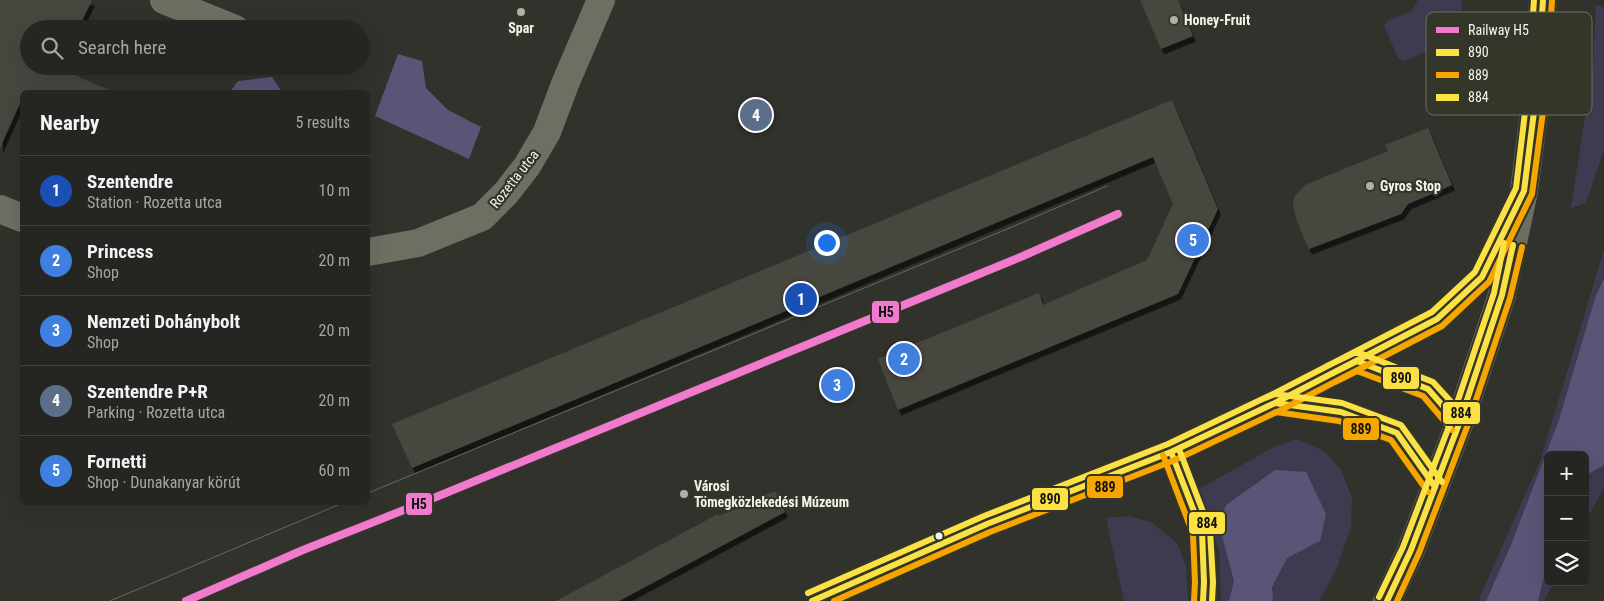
<!DOCTYPE html>
<html lang="en">
<head>
<meta charset="utf-8">
<style>
  :root { --surface:#252621; --page:#31322e; --text:#f1f3f6; --muted:#a3a5a5; --line:#42433f; --accent:#afb1a9 }
  body { margin:0; font-family:"Roboto Condensed",sans-serif; background:var(--page); color:var(--text) }
  .controls { position:absolute; right:15px; bottom:15px; display:grid; overflow:hidden; border-radius:8px; box-shadow:0 5px 20px #0002 }
  .controls button { width:45px; height:45px; display:grid; place-items:center; padding:0; border:0; border-bottom:1px solid var(--line); background:var(--surface); color:var(--text); font:25px sans-serif }
  .you { position:absolute; left:826px; top:242px; width:18px; height:18px; margin:-12px; border:4px solid #fff; border-radius:50%; background:#1a73e8; box-shadow:0 0 0 8px #1a73e833 }
  .badge { display:grid; place-items:center; width:32px; height:32px; border-radius:50%; background:var(--accent); color:#fff; font-size:16px; font-weight:700 }
  .pin { position:absolute; translate:-50% -50%; border:2px solid #fff; box-shadow:0 1px 5px #0006 }
  .list { margin:0; padding:0; list-style:none }
  h2 { display:flex; justify-content:space-between; align-items:center; height:65px; margin:0; padding:0 20px; font-size:21px }
  h2 small { font-size:16px; font-weight:400; color:var(--muted) }
  .list li { display:grid; grid-template-columns:32px 1fr auto; gap:15px; align-items:center; box-sizing:border-box; height:70px; padding:0 20px; border-top:1px solid var(--line) }
  .list b { display:block; font-size:19px; white-space:nowrap }
  .list p { margin:0; font-size:16px; white-space:nowrap; color:var(--muted) }
  .list em { font-size:16px; font-style:normal; color:var(--muted) }
  .icon { flex:none; width:28px; height:28px; fill:none; stroke:currentColor; stroke-width:2; stroke-linecap:round; stroke-linejoin:round }
  .map { position:relative; flex:none; width:1604px; height:601px; overflow:hidden }
  .search { position:absolute; background:var(--surface); box-shadow:0 5px 20px #0002; left:20px; top:20px; width:350px; height:55px; display:flex; align-items:center; gap:12px; box-sizing:border-box; padding:0 18px; border-radius:28px; color:var(--muted); font-size:19px }
  .panel { position:absolute; background:var(--surface); box-shadow:0 5px 20px #0002; left:20px; top:90px; width:350px; height:415px; border-radius:8px }
  .map>svg:first-child { display:block }
  .green { fill:#3d3b50 }
  .forest { fill:#595576 }
  .building { fill:#464741; filter:url(#shadow) }
  .lines { fill:none; stroke-linecap:round; stroke-linejoin:round }
  .minor { stroke:#6d6f63; stroke-width:28 }
  .major { stroke:#6c6e62; stroke-width:28 }
  .tram { stroke:#676961; stroke-width:1 }
  .bus-1-casing { stroke:#333628; stroke-width:10 }
  .bus-2-casing { stroke:#333628; stroke-width:10 }
  .bus-3-casing { stroke:#333628; stroke-width:10 }
  .bus-1 { stroke:#fbe143; stroke-width:6 }
  .bus-2 { stroke:#f7a600; stroke-width:6 }
  .bus-3 { stroke:#fbe143; stroke-width:6 }
  .rail-1-casing { stroke:#333628; stroke-width:11 }
  .rail-1 { stroke:#f179ce; stroke-width:8 }
  .poi-dot { fill:#afb1a9; stroke:#333628; stroke-width:2 }
  .bus-dot { fill:#f3f5ec; stroke:#333628; stroke-width:2 }
  .labels { text-anchor:middle; dominant-baseline:central; stroke-width:4.5; stroke-linejoin:round; paint-order:stroke }
  .poi-label { font-size:14px; font-weight:bold; fill:#f3f5ec; stroke:#333628; text-anchor:start }
  .street-label { font-size:14px; fill:#f3f5ec; stroke:#333628 }
  .key { fill:#333628; stroke:#6d6f63; stroke-width:1 }
  .key-label { font-size:14px; fill:#f3f5ec }
  .line-badge { stroke:#333628; stroke-width:2 }
  .pale-badge-label { font-size:14px; text-anchor:middle; font-weight:bold; fill:#111 }
</style>
</head>
<body>
<div class="map">
<svg width="1604" height="601" viewBox="0 0 1604 601">
  <defs>
    <filter id="shadow"><feDropShadow dx="3" dy="5.5" stdDeviation="0" flood-color="#0009"/></filter>
  </defs>
  <rect width="100%" height="100%" fill="#31322c"/>
  <path class="green" d="M1418,0h44l-2,34 -4,6 -52,21 -6,-3 -14,-32 3,-5 24,-10z
    M1596,4l8,4v141l-18,54 -15,5 22,-143z
    M1604,250v237l-19,36v-68h-37v127h6l-10,19h-66l62,-140z
    M1296,439l28,12 17,19 11,28 -1,29 -14,41 -18,33h-99l1,-5 -2,-46 -20,-61 75,-42z
    M1129,516l22,6 26,21 9,23 2,35h-64l-18,-83z"/>
  <path class="forest" d="M398,54l24,7 4,27 22,22 33,17 -12,32 -94,-43z
    M272,77l10,15h-52l8,-11z
    M1604,279v186l-19,11v-21h-37v105l-10,41h-52l25,-56 48,-125 37,-125z
    M1275,470l31,2 20,42 -6,27 -33,17 -15,29 1,14h-44l5,-20 -15,-57 7,-19z"/>
  <path class="building" d="M0,0h92l-14,29h-49v37h32l-1,3 54,23h-92v7l-22,49z
    M1140,0h38l15,36 -32,13z
    M1172,100l46,109 -40,85 -280,116 -20,-51 161,-66 4,12 104,-45 26,-56 -20,-47 -741,311 -20,-44z
    M1428,128l24,57 -44,19 -7,10 -92,35 -13,-30 -3,-15 1,-7 11,-12 83,-34 -3,-6z
    M775,491l10,21 -166,89h-63l162,-87 1,2z"/>
  <g class="lines">
    <path class="minor" d="M164,0l71,29
      M0,209l22,9
      M368,252l50,-9 64,-26 24,-24 21,-27 20,-34 18,-48 36,-84"/>
    <path class="major" d="M1387,601l24,-51 48,-126 43,-129 22,-104 13,-103 6,-88"/>
    <path class="tram" d="M368,493l644,-266 95,-41
      M110,601l235,-99"/>
    <g class="bus-1-casing">
      <path id="bus-1" d="M1331,374l26,-13 71,28 31,35
        M1264,408l11,-5 66,9 56,21 38,54
        M1171,452l31,80 2,50 -1,19
        M812,601l175,-77 184,-72 104,-49 162,-84 45,-42 42,-86 13,-103 6,-88
        M1387,601l24,-51 48,-126 43,-129 11,-50"/>
    </g>
    <g class="bus-2-casing">
      <path id="bus-2" d="M1335,382l22,-11 66,25 29,34
        M1268,416l8,-4 63,9 52,19 37,52
        M1163,455l30,79 2,48 -1,19
        M834,601l156,-69 185,-72 104,-49 163,-85 47,-44 43,-88 14,-105 6,-88
        M1397,601l22,-48 48,-126 43,-129 12,-51"/>
    </g>
    <g class="bus-3-casing">
      <path id="bus-3" d="M1327,366l27,-13h6l73,29 33,36
        M1260,400l15,-6 67,9 59,22 41,57
        M1179,449l31,81 3,52 -1,19
        M808,593l176,-77 184,-72 103,-49 161,-83 43,-40 41,-84 12,-101 6,-87
        M1379,597l24,-50 48,-126 43,-128 10,-50"/>
    </g>
    <use href="#bus-1" class="bus-1"/>
    <use href="#bus-2" class="bus-2"/>
    <use href="#bus-3" class="bus-3"/>
    <g class="rail-1-casing">
      <path id="rail-1" d="M186,601l117,-51 116,-46 604,-248 95,-42"/>
    </g>
    <use href="#rail-1" class="rail-1"/>
  </g>
  <g class="poi-dot">
    <circle cx="521" cy="12" r="5"/>
    <circle cx="1174" cy="20" r="5"/>
    <circle cx="1370" cy="186" r="5"/>
    <circle cx="684" cy="494" r="5"/>
  </g>
  <circle class="bus-dot" cx="939" cy="536" r="4.5"/>
  <g class="labels">
    <g class="poi-label">
      <text x="1184" y="20">Honey-Fruit</text>
      <text x="521" y="28" text-anchor="middle">Spar</text>
      <text x="1380" y="186">Gyros Stop</text>
      <text x="694" y="486">Városi<tspan x="694" dy="16">Tömegközlekedési Múzeum</tspan></text>
    </g>
    <g class="street-label">
      <text transform="translate(514 179) rotate(-52)">Rozetta utca</text>
    </g>
  </g>
  <rect x="1426" y="12" width="166" height="103" rx="8" class="key"/>
  <rect x="1436" y="27" width="23" height="6" fill="#f179ce"/>
  <rect x="1436" y="49" width="23" height="7" fill="#fbe143"/>
  <rect x="1436" y="72" width="23" height="6" fill="#f7a600"/>
  <rect x="1436" y="94" width="23" height="7" fill="#fbe143"/>
  <g class="key-label">
    <text x="1468" y="35">Railway H5</text>
    <text x="1468" y="57">890</text>
    <text x="1468" y="80">889</text>
    <text x="1468" y="102">884</text>
  </g>
  <g class="line-badge">
    <rect x="871" y="300" width="29" height="24" rx="5" fill="#f179ce"/>
    <rect x="1382" y="366" width="38" height="24" rx="5" fill="#fbe143"/>
    <rect x="1442" y="401" width="39" height="24" rx="5" fill="#fbe143"/>
    <rect x="1342" y="417" width="38" height="24" rx="5" fill="#f7a600"/>
    <rect x="1086" y="475" width="38" height="24" rx="5" fill="#f7a600"/>
    <rect x="1031" y="487" width="38" height="24" rx="5" fill="#fbe143"/>
    <rect x="405" y="492" width="28" height="24" rx="5" fill="#f179ce"/>
    <rect x="1188" y="511" width="38" height="24" rx="5" fill="#fbe143"/>
  </g>
  <g class="pale-badge-label">
    <text x="886" y="317">H5</text>
    <text x="1401" y="383">890</text>
    <text x="1461" y="418">884</text>
    <text x="1361" y="434">889</text>
    <text x="1105" y="492">889</text>
    <text x="1050" y="504">890</text>
    <text x="419" y="509">H5</text>
    <text x="1207" y="528">884</text>
  </g>
</svg>
<div class="controls">
<button>+</button>
<button>−</button>
<button><svg class="icon" aria-label="layers" viewBox="0 0 24 24"><path d="M12 4l9 5-9 5-9-5zM3 14l9 5 9-5"/></svg></button>
</div>
<div class="you"></div>
<div class="pin badge" style="left:801px;top:299px;background:#1a4fb4">1</div>
<div class="pin badge" style="left:904px;top:359px;background:#3f7fe0">2</div>
<div class="pin badge" style="left:837px;top:385px;background:#3f7fe0">3</div>
<div class="pin badge" style="left:756px;top:115px;background:#5c6f8a">4</div>
<div class="pin badge" style="left:1193px;top:240px;background:#3f7fe0">5</div>
<div class="search"><svg class="icon" aria-label="search" viewBox="0 0 24 24"><circle cx="10" cy="10" r="6"/><path d="M15 15l6 6"/></svg>Search here</div>
<section class="panel">
<h2>Nearby<small>5 results</small></h2>
<ul class="list">
<li><span class="badge" style="background:#1a4fb4">1</span><div><b>Szentendre</b><p>Station · Rozetta utca</p></div><em>10 m</em></li>
<li><span class="badge" style="background:#3f7fe0">2</span><div><b>Princess</b><p>Shop</p></div><em>20 m</em></li>
<li><span class="badge" style="background:#3f7fe0">3</span><div><b>Nemzeti Dohánybolt</b><p>Shop</p></div><em>20 m</em></li>
<li><span class="badge" style="background:#5c6f8a">4</span><div><b>Szentendre P+R</b><p>Parking · Rozetta utca</p></div><em>20 m</em></li>
<li><span class="badge" style="background:#3f7fe0">5</span><div><b>Fornetti</b><p>Shop · Dunakanyar körút</p></div><em>60 m</em></li>
</ul>
</section>
</div>
</body>
</html>
